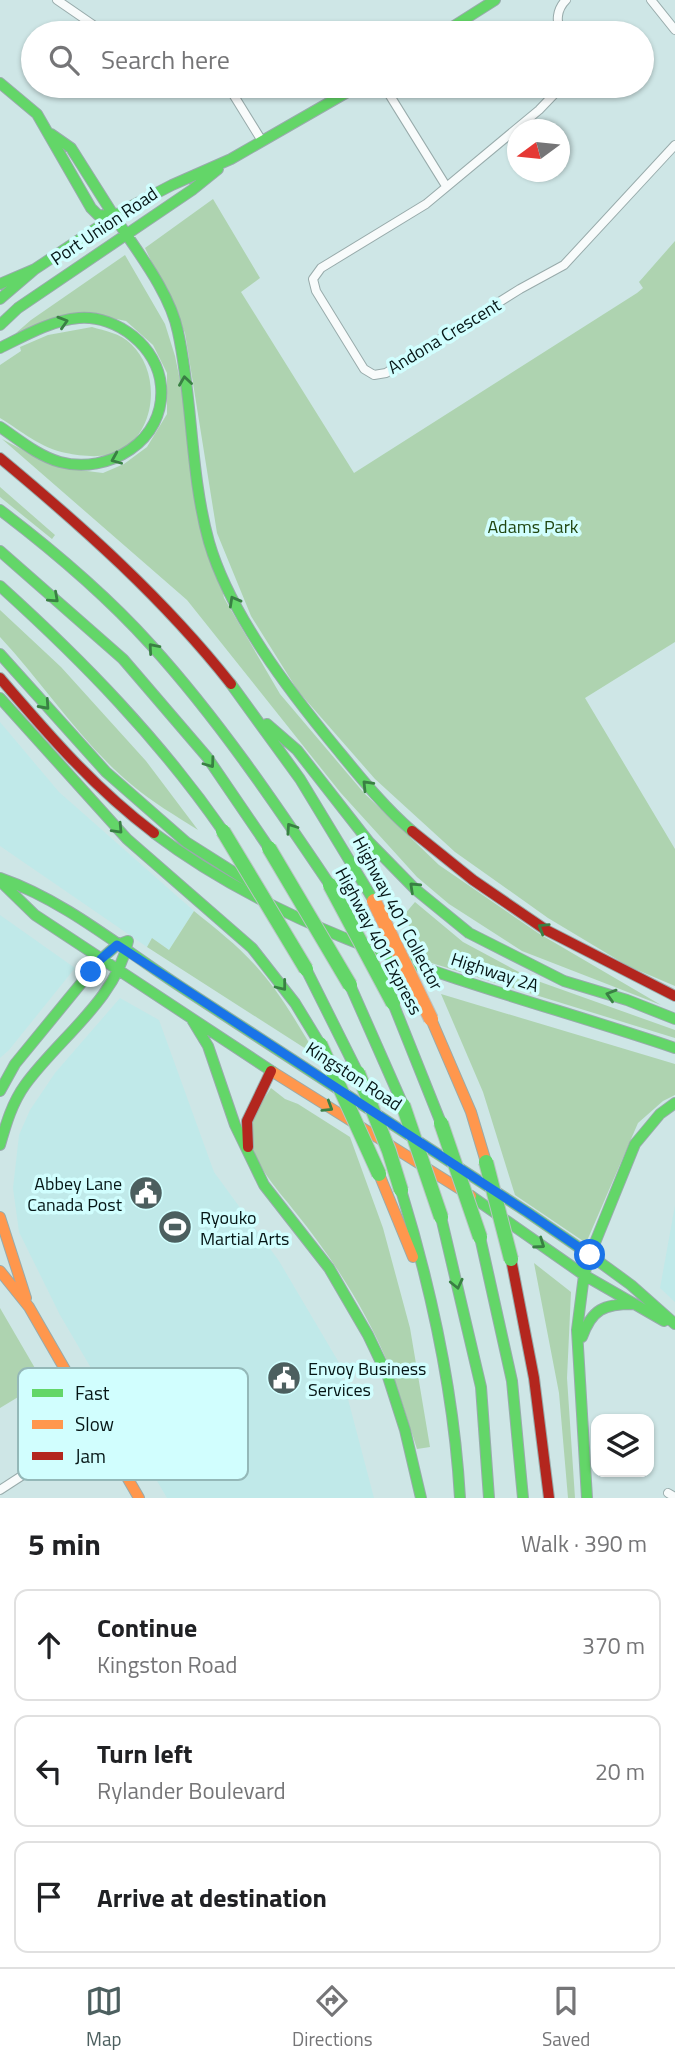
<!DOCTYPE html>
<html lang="en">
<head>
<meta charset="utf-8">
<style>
  :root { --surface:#fff; --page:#f2f2f2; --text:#202124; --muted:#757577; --line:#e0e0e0; --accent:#4c5f5f }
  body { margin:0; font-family:"Titillium Web",sans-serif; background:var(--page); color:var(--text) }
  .controls { position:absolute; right:21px; bottom:21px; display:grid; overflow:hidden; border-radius:14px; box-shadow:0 2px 5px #0004 }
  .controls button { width:63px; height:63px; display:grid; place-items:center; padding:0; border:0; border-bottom:2px solid var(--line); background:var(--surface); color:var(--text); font:35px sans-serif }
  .compass { position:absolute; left:507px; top:119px; width:63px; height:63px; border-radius:50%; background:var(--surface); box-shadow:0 2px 5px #0004; rotate:255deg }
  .stop { position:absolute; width:21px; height:21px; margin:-16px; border:5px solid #1a73e8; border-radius:50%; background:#fff }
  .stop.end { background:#1a73e8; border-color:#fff; box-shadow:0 2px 7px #0008 }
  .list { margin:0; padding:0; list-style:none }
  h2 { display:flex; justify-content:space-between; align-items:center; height:91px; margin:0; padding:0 28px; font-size:30px }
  h2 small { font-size:23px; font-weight:400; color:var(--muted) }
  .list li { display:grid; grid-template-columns:46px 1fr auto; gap:21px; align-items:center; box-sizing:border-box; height:112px; margin:0 14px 14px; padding:0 14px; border:2px solid var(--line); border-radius:14px }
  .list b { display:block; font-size:26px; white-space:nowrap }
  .list p { margin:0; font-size:23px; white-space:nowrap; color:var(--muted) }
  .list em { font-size:23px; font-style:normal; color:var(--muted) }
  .icon { flex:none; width:38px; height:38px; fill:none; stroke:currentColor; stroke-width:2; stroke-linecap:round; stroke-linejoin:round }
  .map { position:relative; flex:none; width:675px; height:1498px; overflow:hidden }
  .search { position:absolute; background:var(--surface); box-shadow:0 2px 5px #0004; left:21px; right:21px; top:21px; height:77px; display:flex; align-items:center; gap:18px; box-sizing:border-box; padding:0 24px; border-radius:38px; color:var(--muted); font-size:26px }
  .sheet { height:469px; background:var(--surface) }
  nav { display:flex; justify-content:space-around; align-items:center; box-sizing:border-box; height:98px; border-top:2px solid var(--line); background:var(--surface); font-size:19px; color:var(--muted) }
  nav a { display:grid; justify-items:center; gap:4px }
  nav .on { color:var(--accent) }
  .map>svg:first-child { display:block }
  .built { fill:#c0e9e9 }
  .green { fill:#aed3b0 }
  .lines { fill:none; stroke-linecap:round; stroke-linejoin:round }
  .street-casing { stroke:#98abab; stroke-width:10 }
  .fast-casing { stroke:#98abab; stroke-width:12 }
  .slow-casing { stroke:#98abab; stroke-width:12 }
  .jam-casing { stroke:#98abab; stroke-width:12 }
  .street { stroke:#f8fbfb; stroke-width:8 }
  .fast { stroke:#63d668; stroke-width:10 }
  .slow { stroke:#ff974d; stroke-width:10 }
  .jam { stroke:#b3261e; stroke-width:10 }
  .fast-bridge-casing { stroke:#b7c3c3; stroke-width:16; stroke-linecap:butt }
  .slow-bridge-casing { stroke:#b7c3c3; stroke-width:16; stroke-linecap:butt }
  .fast-bridge { stroke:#63d668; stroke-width:14 }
  .slow-bridge { stroke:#ff974d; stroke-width:14 }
  .oneway { stroke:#398043 }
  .route { stroke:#1a73e8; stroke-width:9 }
  .labels { text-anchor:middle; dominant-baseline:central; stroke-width:7; stroke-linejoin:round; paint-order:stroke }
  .street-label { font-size:18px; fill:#061616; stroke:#d1fefe }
  .park-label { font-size:18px; fill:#214611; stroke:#d1fefe }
  .poi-label { font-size:18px; fill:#061616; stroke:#d1fefe; text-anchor:start }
  .key { fill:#d1fefe; stroke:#94b8b8; stroke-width:2 }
  .key-label { font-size:19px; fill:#061616 }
</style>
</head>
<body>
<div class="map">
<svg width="675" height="1498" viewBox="0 0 675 1498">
  <rect width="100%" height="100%" fill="#cee6e6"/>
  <path class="built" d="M0,722l59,70 135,119 -25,39 -17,-12 -5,9 -147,-101z
    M0,915l75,53 -66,82 -9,8z
    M120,998l39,22 55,152 65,89 59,100 36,137h-207l-107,-183 -41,-83 -6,-44 6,-53 11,-25 25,-37z
    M675,1205v97l-15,-14z"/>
  <path class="green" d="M213,199l47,79 -19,14 113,181 283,-180 6,-5 -4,-6 36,-41v401l-90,56 90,151v137l-47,-20 -80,-48 -93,-66 -80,-73 -77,-88 -47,-75 -34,-83 -32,-200 -40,-85z
    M125,255l40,69 10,32 49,242 56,96 84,99 75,72 99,68 123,72 -139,-54 -73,-47 -32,-27 -77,-85 -153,-192 -185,-161 40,21 29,9 32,4 21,-9 23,-17 20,-33v-41l-14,-28 -27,-24 -44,-9 -66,21 15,-13z
    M92,327c13,4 28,6 39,17 30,28 26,87 -11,107 -15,8 -39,5 -54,2 -24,-4 -46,-23 -66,-35v-53l21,-14 -1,-4 28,-12z
    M0,487l55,48 -3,4 -52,-42z
    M0,610l61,57 85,94 52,69c-22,-14 -46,-28 -66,-45 -51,-42 -87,-100 -132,-148z
    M415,902l48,40 69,37 143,51v8l-250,-77 -21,-46z
    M194,911c21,17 43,34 61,54 25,27 43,60 62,91l-170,-109 5,-9 17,12z
    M441,994l234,70v31l-12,6 -25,22 -52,120 -71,-48 -32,-103z
    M271,1088l14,11 13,5 52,33 33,91 27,100 20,119 -13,2c-9,-27 -17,-55 -27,-81 -23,-56 -56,-108 -94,-155 -16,-21 -44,-49 -45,-77 -1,-18 11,-34 20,-48z
    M534,1263l37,29 -4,86 8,120h-7l-9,-105z
    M0,1308l43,74 -43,26z"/>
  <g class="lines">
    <g class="street-casing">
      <path id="street" d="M57,0l48,33
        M651,0l24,30
        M562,33c-7,-11 -5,-24 4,-33
        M228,86l34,55
        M384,86l62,100
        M562,86l-23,24 -113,94 -105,64 -8,11 3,12 48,78 10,6 12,-2 134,-84 44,-24 111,-120
        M0,1490l97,-63
        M668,1493l7,4"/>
    </g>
    <g class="fast-casing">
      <path id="fast" d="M443,33l52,-33
        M0,83l37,31 54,94 7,7 16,1
        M51,134l20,14 43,68
        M114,216c22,34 56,76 64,116 15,69 12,142 31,210 21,72 80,149 128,207 23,28 47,58 75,82
        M0,284l35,-15
        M0,299l35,-30 89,-59 48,-25 59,-26 127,-73
        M0,325l18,-17 174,-118 26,-21
        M0,348c24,-12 52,-28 79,-30 38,-3 79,29 82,68 5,55 -53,89 -101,76 -22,-6 -42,-23 -60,-35
        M0,510c54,41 106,85 151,135 67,74 123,157 179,240
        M0,551l123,108 84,98 62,91
        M0,586c83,75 159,153 223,245
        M0,654l106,118 80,70 71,45
        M231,684l69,95 74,122
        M0,698l127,141 125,109 43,55 25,41
        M267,724l30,26 72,92 46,47 54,44 95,48 63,19 48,19
        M154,833c152,115 344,155 521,215
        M0,878c66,23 122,71 181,109 115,75 231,150 346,225l63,43 -6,20 -113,-79
        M0,881l35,34 238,157
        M306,969l52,104
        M350,985l53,120
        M393,1003l48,120
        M191,1018l17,28 27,79 29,60 65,83 39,67 20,42 17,53 16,68
        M0,1091l15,-27 86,-105 16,-14 11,-4c-12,59 -69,97 -103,144 -13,18 -19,39 -25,60
        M401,1190c31,101 53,202 59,308
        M441,1217l40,170 8,111
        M480,1237l32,144 11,117
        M590,1255l41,30 44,39
        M590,1255l45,-111 25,-30 15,-11
        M584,1275l80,46
        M584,1275l-7,55 10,168
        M582,1337c10,-28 22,-33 51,-33"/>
    </g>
    <g class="slow-casing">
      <path id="slow" d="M431,1019l40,93 15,50
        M273,1072l198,124
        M379,1174l34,83
        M0,1217l26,81
        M0,1271l29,36 110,191"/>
    </g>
    <g class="jam-casing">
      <path id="jam" d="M0,458c83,69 164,141 231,226
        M0,678c48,56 94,110 154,155
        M412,831l61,49 73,50 129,66
        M248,1147l-1,-26 24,-50
        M511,1259l23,119 15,120"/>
    </g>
    <use href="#street" class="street"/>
    <use href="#fast" class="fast"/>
    <use href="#slow" class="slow"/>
    <use href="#jam" class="jam"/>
    <g class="fast-bridge-casing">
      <path id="fast-bridge" d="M223,831l83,138
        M269,848l81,137
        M330,885l63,118
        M320,1044l59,130
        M358,1073l31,78 12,39
        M403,1105l38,112
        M441,1123l39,114
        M486,1162l25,97"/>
    </g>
    <g class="slow-bridge-casing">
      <path id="slow-bridge" d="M374,901l57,118"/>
    </g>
    <use href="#fast-bridge" class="fast-bridge"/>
    <use href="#slow-bridge" class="slow-bridge"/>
  </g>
  <defs><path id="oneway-chevron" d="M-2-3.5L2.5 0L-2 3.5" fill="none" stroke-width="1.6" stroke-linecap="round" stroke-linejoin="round" transform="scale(1.75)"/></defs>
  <g class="oneway">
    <use href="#oneway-chevron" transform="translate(63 322) rotate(-17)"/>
    <use href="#oneway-chevron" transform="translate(185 381) rotate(-98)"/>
    <use href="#oneway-chevron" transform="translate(116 459) rotate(157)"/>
    <use href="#oneway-chevron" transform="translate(54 598) rotate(42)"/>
    <use href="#oneway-chevron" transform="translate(234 601) rotate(-119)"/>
    <use href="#oneway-chevron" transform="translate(153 648) rotate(-131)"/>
    <use href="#oneway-chevron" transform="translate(45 705) rotate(48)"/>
    <use href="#oneway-chevron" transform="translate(210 763) rotate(54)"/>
    <use href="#oneway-chevron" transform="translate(367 785) rotate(-134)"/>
    <use href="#oneway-chevron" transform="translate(291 828) rotate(-124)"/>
    <use href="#oneway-chevron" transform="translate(118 829) rotate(47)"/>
    <use href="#oneway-chevron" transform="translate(414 887) rotate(-137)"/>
    <use href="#oneway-chevron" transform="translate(543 928) rotate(-148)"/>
    <use href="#oneway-chevron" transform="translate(282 986) rotate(52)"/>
    <use href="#oneway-chevron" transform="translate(611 995) rotate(-163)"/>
    <use href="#oneway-chevron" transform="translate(328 1107) rotate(32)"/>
    <use href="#oneway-chevron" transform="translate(540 1244) rotate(35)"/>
    <use href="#oneway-chevron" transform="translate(457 1284) rotate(77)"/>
  </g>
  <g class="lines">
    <path class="route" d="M91,972l10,-13 16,-14 410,267 63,43"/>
  </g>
  <defs>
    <g id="civic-disc" transform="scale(1.75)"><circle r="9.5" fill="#4c5f5f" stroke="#d1fefe"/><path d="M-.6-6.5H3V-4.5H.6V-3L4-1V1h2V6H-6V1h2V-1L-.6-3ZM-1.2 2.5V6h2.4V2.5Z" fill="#fff"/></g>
    <g id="stadium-disc" transform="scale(1.75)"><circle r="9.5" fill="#4c5f5f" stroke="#d1fefe"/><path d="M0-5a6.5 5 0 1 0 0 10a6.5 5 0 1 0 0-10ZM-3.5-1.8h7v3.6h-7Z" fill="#fff"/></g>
  </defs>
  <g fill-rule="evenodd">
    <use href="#civic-disc" x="146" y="1193"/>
    <use href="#stadium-disc" x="175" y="1227"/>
    <use href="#civic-disc" x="284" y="1378"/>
  </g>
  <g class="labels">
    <g class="street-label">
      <text transform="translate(104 226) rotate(-34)">Port Union Road</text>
      <text transform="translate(444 336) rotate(-31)">Andona Crescent</text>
      <text transform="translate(398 913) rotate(62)">Highway 401 Collector</text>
      <text transform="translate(379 941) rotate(62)">Highway 401 Express</text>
      <text transform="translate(495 972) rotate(18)">Highway 2A</text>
      <text transform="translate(354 1076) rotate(33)">Kingston Road</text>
    </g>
    <g class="park-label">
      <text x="533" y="526">Adams Park</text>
    </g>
    <g class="poi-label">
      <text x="122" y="1183" text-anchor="end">Abbey Lane<tspan x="122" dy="21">Canada Post</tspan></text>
      <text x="200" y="1217">Ryouko<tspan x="200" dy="21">Martial Arts</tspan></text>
      <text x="308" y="1368">Envoy Business<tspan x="308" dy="21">Services</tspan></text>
    </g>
  </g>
  <rect x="18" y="1368" width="230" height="112" rx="10" class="key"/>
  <rect x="32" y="1389" width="31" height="8" fill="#63d668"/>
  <rect x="32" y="1420" width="31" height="9" fill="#ff974d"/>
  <rect x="32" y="1452" width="31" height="8" fill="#b3261e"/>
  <g class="key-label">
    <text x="75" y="1400">Fast</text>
    <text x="75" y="1431">Slow</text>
    <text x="75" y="1463">Jam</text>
  </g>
</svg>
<div class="controls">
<button><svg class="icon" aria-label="layers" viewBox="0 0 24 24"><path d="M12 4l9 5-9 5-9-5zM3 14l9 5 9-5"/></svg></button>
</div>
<svg class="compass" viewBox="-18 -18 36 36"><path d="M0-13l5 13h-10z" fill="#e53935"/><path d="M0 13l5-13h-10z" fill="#757577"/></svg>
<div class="stop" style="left:590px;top:1255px"></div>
<div class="stop end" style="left:91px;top:972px"></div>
<div class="search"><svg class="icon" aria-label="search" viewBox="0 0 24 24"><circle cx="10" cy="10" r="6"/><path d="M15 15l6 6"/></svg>Search here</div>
</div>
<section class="sheet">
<h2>5 min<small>Walk · 390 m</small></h2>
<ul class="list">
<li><svg class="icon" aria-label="ahead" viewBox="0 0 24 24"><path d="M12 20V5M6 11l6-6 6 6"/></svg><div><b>Continue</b><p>Kingston Road</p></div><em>370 m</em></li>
<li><svg class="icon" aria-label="left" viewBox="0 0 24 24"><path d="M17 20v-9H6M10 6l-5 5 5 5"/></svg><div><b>Turn left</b><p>Rylander Boulevard</p></div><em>20 m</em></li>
<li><svg class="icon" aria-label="arrive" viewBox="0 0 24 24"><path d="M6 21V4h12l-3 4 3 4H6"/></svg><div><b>Arrive at destination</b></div></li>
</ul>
</section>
<nav>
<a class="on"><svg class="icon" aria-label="map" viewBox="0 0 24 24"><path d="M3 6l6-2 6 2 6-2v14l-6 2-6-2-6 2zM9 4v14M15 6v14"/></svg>Map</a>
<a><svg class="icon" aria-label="directions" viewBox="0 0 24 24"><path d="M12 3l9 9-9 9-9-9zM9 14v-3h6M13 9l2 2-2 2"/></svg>Directions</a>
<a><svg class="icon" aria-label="saved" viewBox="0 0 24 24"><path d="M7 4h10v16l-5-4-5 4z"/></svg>Saved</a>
</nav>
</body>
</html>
